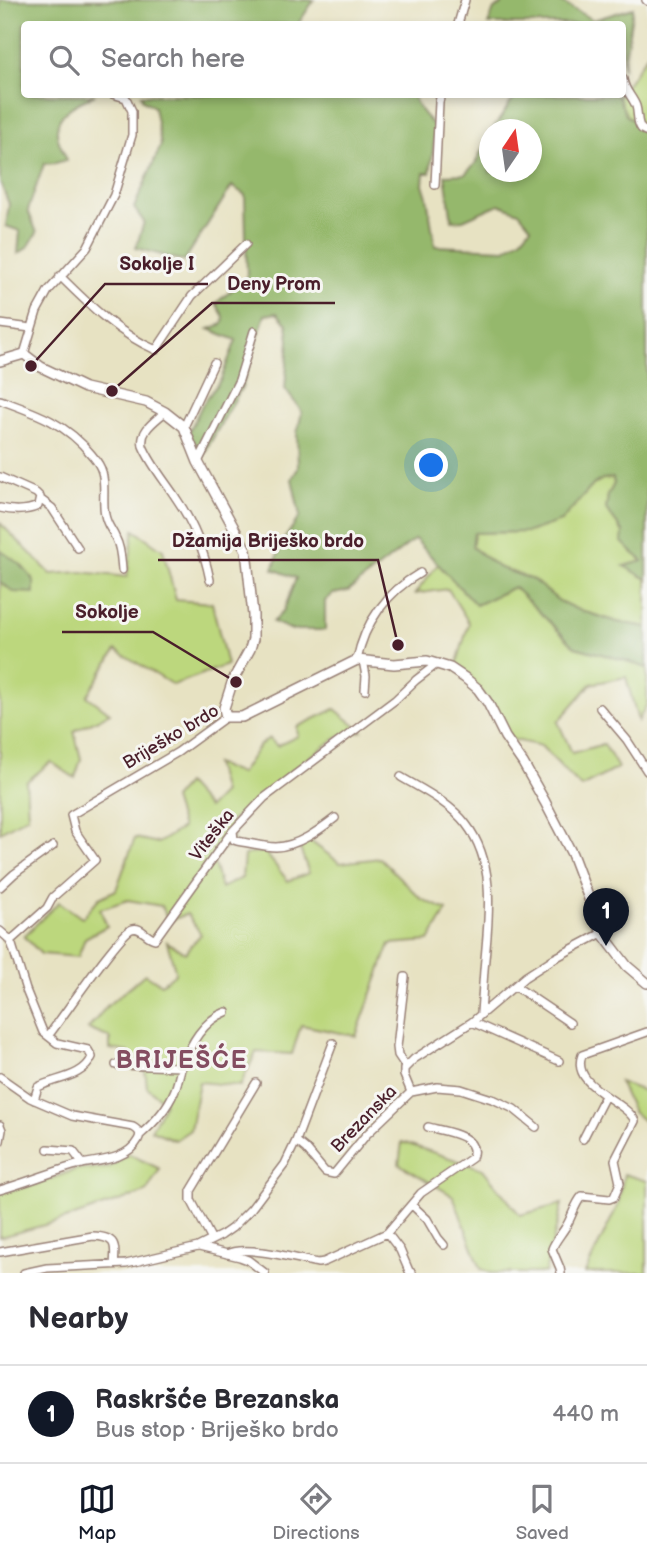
<!DOCTYPE html>
<html lang="en">
<head>
<meta charset="utf-8">
<style>
  :root { --surface:#fff; --page:#f7f7f7; --text:#2b2b33; --muted:#7c7c81; --line:#e1e1e2; --accent:#111827 }
  body { margin:0; font-family:"Balsamiq Sans",sans-serif; background:var(--page); color:var(--text) }
  .compass { position:absolute; left:479px; top:119px; width:63px; height:63px; border-radius:50%; background:var(--surface); box-shadow:0 4px 10px #0003; rotate:13deg }
  .you { position:absolute; left:432px; top:466px; width:24px; height:24px; margin:-18px; border:5px solid #fff; border-radius:50%; background:#1a73e8; box-shadow:0 0 0 10px #1a73e833 }
  .badge { display:grid; place-items:center; width:46px; height:46px; border-radius:50%; background:var(--accent); color:#fff; font-size:23px; font-weight:700 }
  .pin { position:absolute; translate:-50% -58px; filter:drop-shadow(0 2px 4px #0008) }
  .pin::after { content:''; position:absolute; top:37px; width:24px; height:21px; background:inherit; clip-path:polygon(0 0,100% 0,50% 100%) }
  .list { margin:0; padding:0; list-style:none }
  h2 { display:flex; justify-content:space-between; align-items:center; height:91px; margin:0; padding:0 28px; font-size:30px }
  h2 small { font-size:23px; font-weight:400; color:var(--muted) }
  .list li { display:grid; grid-template-columns:46px 1fr auto; gap:21px; align-items:center; box-sizing:border-box; height:98px; padding:0 28px; border-top:2px solid var(--line) }
  .list b { display:block; font-size:26px; white-space:nowrap }
  .list p { margin:0; font-size:23px; white-space:nowrap; color:var(--muted) }
  .list em { font-size:23px; font-style:normal; color:var(--muted) }
  .icon { flex:none; width:38px; height:38px; fill:none; stroke:currentColor; stroke-width:2; stroke-linecap:round; stroke-linejoin:round }
  .map { position:relative; flex:none; width:647px; height:1273px; overflow:hidden }
  .search { position:absolute; background:var(--surface); box-shadow:0 4px 10px #0003; left:21px; right:21px; top:21px; height:77px; display:flex; align-items:center; gap:18px; box-sizing:border-box; padding:0 24px; border-radius:7px; color:var(--muted); font-size:26px }
  .sheet { height:189px; background:var(--surface) }
  nav { display:flex; justify-content:space-around; align-items:center; box-sizing:border-box; height:98px; border-top:2px solid var(--line); background:var(--surface); font-size:19px; color:var(--muted) }
  nav a { display:grid; justify-items:center; gap:4px }
  nav .on { color:var(--accent) }
  .map>svg:first-child { display:block }
  .green { fill:#bcd77d; stroke:#837b54; stroke-width:2 }
  .forest { fill:#95b86c; stroke:#706c4c; stroke-width:2 }
  .lines { fill:none; stroke-linecap:round; stroke-linejoin:round }
  .minor-casing { stroke:#988076; stroke-width:10 }
  .tertiary-casing { stroke:#988076; stroke-width:12 }
  .minor { stroke:#fff; stroke-width:7 }
  .tertiary { stroke:#fff; stroke-width:9 }
  .labels { text-anchor:middle; dominant-baseline:central; stroke-width:6; stroke-linejoin:round; paint-order:stroke }
  .street-label { font-size:18px; fill:#4a1f2b; stroke:#f6f6f2 }
  .district-label { font-size:24px; font-weight:bold; letter-spacing:2px; fill:#844d61; stroke:#f6f6f2 }
  .leader { fill:none; stroke:#4a1f2b; stroke-width:2.5 }
  .callout-dot { fill:#4a1f2b; stroke:#f6f6f2; stroke-width:2.5 }
  .callout-label { font-size:19px; text-anchor:middle; font-weight:bold; fill:#4a1f2b; stroke:#f6f6f2; stroke-width:6; stroke-linejoin:round; paint-order:stroke }
</style>
</head>
<body>
<div class="map">
<svg width="647" height="1273" viewBox="0 0 647 1273">
  <rect width="100%" height="100%" fill="#f6f6f2"/>
  <filter id="ink" filterUnits="userSpaceOnUse"><feTurbulence type="fractalNoise" baseFrequency=".0143" numOctaves="2"/><feDisplacementMap in="SourceGraphic" scale="14" xChannelSelector="R" yChannelSelector="G"/><feConvolveMatrix kernelMatrix="1 2 1 2 8 2 1 2 1" color-interpolation-filters="sRGB"/></filter>
  <filter id="wash" filterUnits="userSpaceOnUse"><feTurbulence type="fractalNoise" baseFrequency=".00686" numOctaves="4" result="noise"/><feDisplacementMap in="SourceGraphic" scale="28" xChannelSelector="R" yChannelSelector="G"/><feGaussianBlur stdDeviation="1.57" result="paint"/><feColorMatrix in="noise" values="0 0 0 0 0 0 0 0 0 0 0 0 0 0 0 0 0 1.4 0 .05"/><feComposite in="paint" operator="in"/></filter>
  <g filter="url(#wash)">
    <rect width="100%" height="100%" fill="#e7e2c2"/>
    <path class="green" d="M647,55v76l-21,-16 -8,-18 1,-2 3,-1 1,-4z
      M613,478l1,6 -6,11 -2,14 17,23 9,20 12,9 -19,5 22,13v48l-30,-5 -41,-13 -17,-8 -26,-21 -35,-13 -26,-20 2,-14 54,-1 33,-11 33,-37 9,-5z
      M0,523l51,51 30,-2 46,5 7,-47 29,20 13,50 36,3 15,62 -54,20 -57,-35 -29,46 23,17 -36,18 7,28 -6,19 -24,-16 -25,20 2,34 -28,16z
      M438,564l38,41 38,-18 61,60 49,13 23,8v36l-9,17 -12,-44 -35,7 -33,38 14,31 32,-9 14,24 -37,19 -40,-41 -35,-8 -18,-37 -32,-35 13,-43 -21,-34 -33,5z
      M335,709l27,22 -23,5 -39,28 -70,58 4,23 -18,6 -3,10 8,27 21,-10 2,-23 20,-4 24,30 21,-8 -10,-27 11,-5 30,22 40,-5 41,41 26,11 -18,31 -39,3 -34,92 -55,-11 -9,29 -36,-2 -16,34 -41,-4 -9,48 -15,10 -24,-10 14,-27 -18,-16 -2,-18 -16,-6v-11l-19,-3v-11l-22,-9 19,-23 38,-32 16,10 15,-11 -9,-31 18,11 16,-19 -14,-20 -18,7 -8,-15 -33,-6 -28,9 7,17 -22,12 -7,19 -37,-3 -17,-18 35,-34 23,16 17,-20 17,-8 19,-52 23,5 24,-15 -9,-29 13,-15 22,24 15,-15 -8,-29 25,10 19,-28 10,-8 8,8 21,-10 -1,-9z
      M619,1082l28,10v32l-14,-12z
      M402,1142l81,27 37,46 42,-11 -17,69h-54l-10,-4 -28,-73 -54,-32z
      M129,1154l31,15 -14,23 -90,30 -56,15v-45l34,-7 43,-16 31,-1z
      M624,1174l23,7v92h-62l33,-68z"/>
    <path class="forest" d="M0,0h314l-16,24h-274v70l71,1c-16,7 -40,17 -38,38 0,8 7,19 10,27l-11,3 -12,1 -16,46 9,23 -9,14 -10,7 2,-23 -14,-5 3,-22 -9,-22z
      M502,0h55l36,20 40,-12 -10,61 -1,-45h-134l6,-15 8,-4z
      M141,95h272c4,13 12,22 23,32l-6,46h-6l-1,11 4,13 8,49 70,3 17,-11 9,-11 -12,-15 -20,-8 -36,16 -11,1 -7,-46 20,-1 10,-10 14,-28 1,36h42v-42l-39,-1 18,-27 7,-7h100v2l8,18 21,16v448l-23,-13 19,-5 -11,-9 -10,-10 1,-10 -17,-23 2,-14 6,-11 -1,-6 -10,1 -9,5 -33,37 -33,11 -54,1 -2,14 26,20 35,13 26,21 17,8 41,13 30,5v41l-23,-8 -49,-13 -61,-60 -38,18 -61,-66 -67,52 -15,3 -8,7v29h-33l-19,-8 11,-12 12,-32 -23,-9 10,-28 17,-25 -8,-37 6,-11 -1,-35 5,-21 -17,-23 4,-49 -2,-16 -10,-11 -12,2 -23,72 -41,72 -12,-27 13,-27 19,-26 15,-39 -27,-11 14,-5 1,-7 -8,-14 31,-25 -2,-83 -13,-9 -48,75 -48,-13 8,-26 -10,-14 27,-63 -7,-38 -11,-7z
      M0,550l21,15 13,15v13l-20,-1 -14,-10z"/>
  </g>
  <g filter="url(#ink)">
    <g class="lines">
      <g class="minor-casing">
        <path id="minor" d="M646,0l1,1
          M458,24l7,-24
          M623,79c1,11 9,17 13,27 2,6 1,12 3,18 2,6 3,5 8,8
          M435,185l4,-83 2,-8
          M60,276c29,29 59,58 96,74l36,-54 54,-52
          M0,324l31,4
          M24,354l13,-43 11,-20 39,-43 27,-53 18,-60v-24l-6,-13 -14,-4
          M0,400c36,13 66,23 91,54 5,6 9,10 11,18 4,14 0,29 3,43 2,11 7,14 11,24 5,9 5,21 6,31
          M165,412c-11,10 -25,18 -22,34 8,19 22,35 33,52 18,26 28,52 34,82
          M184,427l30,-64
          M198,462l41,-82 15,-49
          M0,477l36,16 4,4 -2,9c-13,6 -25,5 -38,2
          M40,499l12,9 26,40
          M357,660c7,-37 30,-68 63,-87
          M363,660l3,16 -1,14
          M600,708l27,32 20,31
          M401,777c22,13 49,26 65,47 32,41 22,98 18,146 -1,14 -2,29 -3,43
          M233,831l1,9 3,1c13,2 26,6 39,6 22,-1 42,-16 59,-29
          M0,887l14,-13 39,-28
          M0,931l8,7 4,7 14,45 17,42 14,11 31,7 4,7c-8,20 -36,21 -54,30l-4,13
          M10,941l37,-33 6,-11 42,-37 -20,-29 -4,-16 107,-63 48,-35
          M405,977l-8,70 1,8 8,12
          M515,986l55,37
          M472,1022l87,39
          M48,1036c13,-16 71,-103 84,-107 10,-3 14,9 23,10l76,-106 33,-35 131,-98 21,-20 22,-17
          M116,1065l66,2
          M0,1077l30,21 42,18 61,11c5,3 9,6 5,13 -12,22 -44,20 -65,26 -24,7 -48,17 -73,24
          M411,1092l-7,-17v-6l10,-10 58,-37 53,-45 28,-18 49,-26
          M0,1125l2,5 -2,11
          M140,1135c14,-12 27,-26 34,-43 4,-8 5,-18 8,-26 9,-23 21,-45 44,-54
          M583,1139l22,-43
          M296,1141l10,8 19,23 9,2 32,-39 45,-43 26,-5 24,2 34,11 19,9 22,18
          M48,1149l25,2 10,13
          M412,1205l15,14 11,19 6,7
          M387,1233l34,-40 51,-35c9,-23 -29,-27 -44,-31
          M212,1240l-21,-40v-9l65,-108
          M199,1247l41,10 8,3 17,13
          M0,1252l93,-16c23,1 23,8 21,29
          M227,1254c16,-10 71,5 91,9l6,-1 63,-29 13,17 9,21 3,2
          M24,1273l23,-5 79,-4 72,-17 24,-12 10,-7 19,-19 34,-45 11,-23 37,-98
          M561,1273l-1,-5 -8,-19c3,-8 8,-13 13,-21 7,-10 9,-23 17,-32l27,3 5,-2 6,-14 -5,-23 20,-39c-9,-21 -65,-34 -53,-66l65,-23"/>
      </g>
      <g class="tertiary-casing">
        <path id="tertiary" d="M0,361l24,-7 17,13 44,21 61,14 19,10 19,15 14,35 48,88 7,65v24l-3,10 -17,31 -9,28 2,9h16l115,-57 37,4 33,-3 23,7 15,10 13,11 10,14 17,34 18,26 22,39 27,52 30,79 25,33 20,17"/>
      </g>
      <use href="#minor" class="minor"/>
      <use href="#tertiary" class="tertiary"/>
    </g>
  </g>
  <g class="labels">
    <g class="street-label">
      <text transform="translate(171 737) rotate(-31)">Briješko brdo</text>
      <text transform="translate(212 835) rotate(-52)">Viteška</text>
      <text transform="translate(364 1119) rotate(-46)">Brezanska</text>
    </g>
    <g class="district-label">
      <text x="182" y="1060">BRIJEŠĆE</text>
    </g>
  </g>
  <path class="leader" d="M31 366L105 284H208M112 391L212 303H335M398 645L378 560H158M236 682L153 632H62"/>
  <g class="callout-dot">
    <circle cx="31" cy="366" r="7"/>
    <circle cx="112" cy="391" r="7"/>
    <circle cx="398" cy="645" r="7"/>
    <circle cx="236" cy="682" r="7"/>
  </g>
  <g class="callout-label">
    <text x="157" y="270">Sokolje I</text>
    <text x="274" y="290">Deny Prom</text>
    <text x="268" y="547">Džamija Briješko brdo</text>
    <text x="107" y="618">Sokolje</text>
  </g>
</svg>
<svg class="compass" viewBox="-18 -18 36 36"><path d="M0-13l5 13h-10z" fill="#e53935"/><path d="M0 13l5-13h-10z" fill="#7c7c81"/></svg>
<div class="you"></div>
<div class="pin badge" style="left:606px;top:946px">1</div>
<div class="search"><svg class="icon" aria-label="search" viewBox="0 0 24 24"><circle cx="10" cy="10" r="6"/><path d="M15 15l6 6"/></svg>Search here</div>
</div>
<section class="sheet">
<h2>Nearby<small></small></h2>
<ul class="list">
<li><span class="badge">1</span><div><b>Raskršće Brezanska</b><p>Bus stop · Briješko brdo</p></div><em>440 m</em></li>
</ul>
</section>
<nav>
<a class="on"><svg class="icon" aria-label="map" viewBox="0 0 24 24"><path d="M3 6l6-2 6 2 6-2v14l-6 2-6-2-6 2zM9 4v14M15 6v14"/></svg>Map</a>
<a><svg class="icon" aria-label="directions" viewBox="0 0 24 24"><path d="M12 3l9 9-9 9-9-9zM9 14v-3h6M13 9l2 2-2 2"/></svg>Directions</a>
<a><svg class="icon" aria-label="saved" viewBox="0 0 24 24"><path d="M7 4h10v16l-5-4-5 4z"/></svg>Saved</a>
</nav>
</body>
</html>
